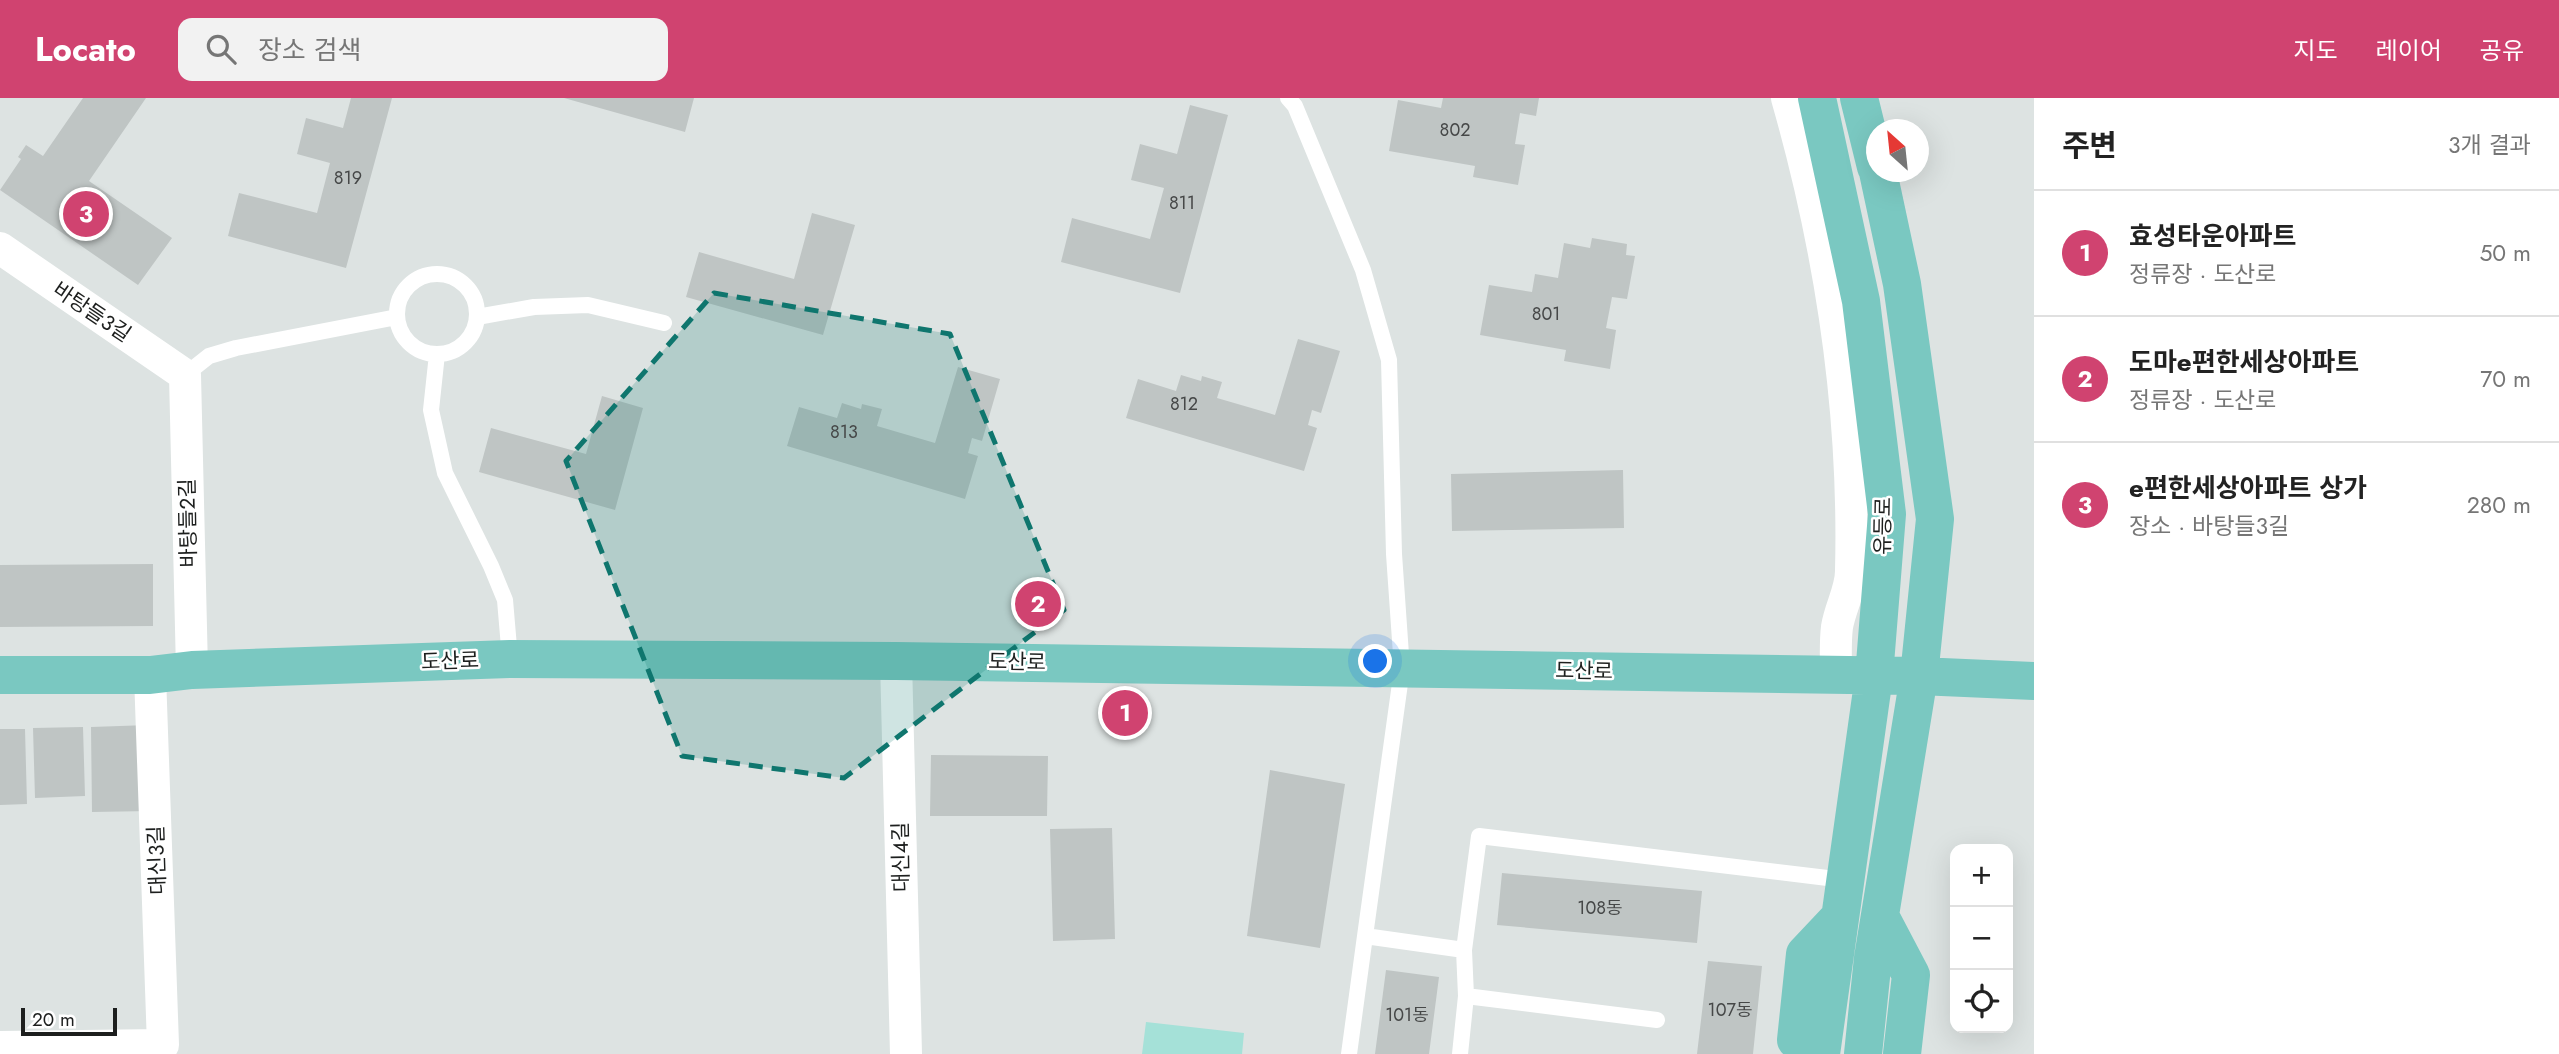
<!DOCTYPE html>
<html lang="ko">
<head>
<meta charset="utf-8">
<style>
  :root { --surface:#fff; --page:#f2f2f2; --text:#222; --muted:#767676; --line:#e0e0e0; --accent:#d04370 }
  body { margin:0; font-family:Jost,"Noto Sans KR",sans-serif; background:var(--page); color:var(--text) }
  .controls { position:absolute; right:21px; bottom:21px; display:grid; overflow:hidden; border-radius:14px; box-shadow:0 7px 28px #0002 }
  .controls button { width:63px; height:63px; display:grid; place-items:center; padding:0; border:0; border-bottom:2px solid var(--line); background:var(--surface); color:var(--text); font:35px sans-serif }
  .compass { position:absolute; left:1866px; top:21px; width:63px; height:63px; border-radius:50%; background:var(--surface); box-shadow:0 7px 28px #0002; rotate:333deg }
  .scale { position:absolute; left:21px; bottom:18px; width:96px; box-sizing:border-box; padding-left:7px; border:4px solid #1d1f1e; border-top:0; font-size:19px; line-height:24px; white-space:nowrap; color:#1d1f1e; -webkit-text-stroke:5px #fff; paint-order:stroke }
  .you { position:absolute; left:1376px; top:564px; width:24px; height:24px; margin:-18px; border:5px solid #fff; border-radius:50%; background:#1a73e8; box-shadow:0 0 0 10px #1a73e833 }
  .badge { display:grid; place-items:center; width:46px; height:46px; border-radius:50%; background:var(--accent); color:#fff; font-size:23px; font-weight:700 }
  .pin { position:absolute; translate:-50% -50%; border:4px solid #fff; box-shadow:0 2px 7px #0006 }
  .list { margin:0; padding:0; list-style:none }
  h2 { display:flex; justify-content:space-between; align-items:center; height:91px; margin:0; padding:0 28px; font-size:30px }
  h2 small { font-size:23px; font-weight:400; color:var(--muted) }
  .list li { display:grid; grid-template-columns:46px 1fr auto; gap:21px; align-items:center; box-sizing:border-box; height:126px; padding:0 28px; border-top:2px solid var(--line) }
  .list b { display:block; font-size:26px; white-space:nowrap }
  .list p { margin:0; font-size:23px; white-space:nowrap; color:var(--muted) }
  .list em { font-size:23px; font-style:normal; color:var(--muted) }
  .icon { flex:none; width:38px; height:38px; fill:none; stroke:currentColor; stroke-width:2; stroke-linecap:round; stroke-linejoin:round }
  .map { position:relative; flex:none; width:2034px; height:956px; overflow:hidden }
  header { display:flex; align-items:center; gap:42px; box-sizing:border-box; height:98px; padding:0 35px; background:var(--accent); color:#fff }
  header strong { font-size:33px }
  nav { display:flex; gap:38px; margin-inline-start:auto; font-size:24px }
  .search { width:490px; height:63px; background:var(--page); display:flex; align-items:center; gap:18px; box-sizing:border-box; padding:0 24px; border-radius:14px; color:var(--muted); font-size:26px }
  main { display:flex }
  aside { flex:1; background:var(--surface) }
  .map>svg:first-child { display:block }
  .green { fill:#a5e1d8 }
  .building { fill:#bfc5c4 }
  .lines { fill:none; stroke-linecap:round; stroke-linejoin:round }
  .lane { stroke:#fff; stroke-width:16 }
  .street { stroke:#fff; stroke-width:32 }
  .primary { stroke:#7ac8c1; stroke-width:38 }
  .marked { fill:#0f766e; fill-opacity:0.2; stroke:#0f766e; stroke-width:5; stroke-dasharray:14 9; stroke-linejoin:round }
  .labels { text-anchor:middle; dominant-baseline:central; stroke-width:5; stroke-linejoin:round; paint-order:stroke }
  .number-label { font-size:18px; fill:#464848 }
  .street-label { font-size:21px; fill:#1d1f1e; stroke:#fff }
</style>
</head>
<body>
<header>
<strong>Locato</strong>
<div class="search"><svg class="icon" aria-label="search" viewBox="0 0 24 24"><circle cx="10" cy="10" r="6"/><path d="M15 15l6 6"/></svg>장소 검색</div>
<nav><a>지도</a><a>레이어</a><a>공유</a></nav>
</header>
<main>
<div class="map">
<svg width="2034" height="956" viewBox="0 0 2034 956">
  <rect width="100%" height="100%" fill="#dde3e2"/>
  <path class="green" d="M1146,924l98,11 -2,21h-100z"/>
  <path class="building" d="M83,0h63l-57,83 83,57 -34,47 -138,-95 21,-31 -3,-2 8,-12 17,11z
    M351,0h41l-46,170 -118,-32 11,-43 78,20 13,-50 -33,-9 9,-36 37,10z
    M564,0h130l-9,34z
    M1443,0h96l-3,18 -16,-3 -5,31 10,1 -7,40 -45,-8 2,-11 -86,-15 9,-51 43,8z
    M1190,7l38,10 -48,178 -119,-31 11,-44 78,21 14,-51 -33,-8 9,-36 37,10z
    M812,115l43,12 -32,110 -137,-38 13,-45 95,27z
    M1592,140l35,6 -1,11 9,1 -8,43 -15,-2 -6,31 10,2 -6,39 -46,-8 2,-11 -86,-15 9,-50 43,7 3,-18 23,4 6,-35 26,5z
    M1298,241l42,12 -19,62 -9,-3 -4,15 9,3 -13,43 -178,-53 12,-39 38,12 5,-16 20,6 1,-5 20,6 -5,16 58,17z
    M958,269l42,12 -18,62 -10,-3 -4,15 10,3 -13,43 -178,-53 12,-39 38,11 5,-15 19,6 1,-5 20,5 -5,17 58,17z
    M602,298l41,12 -28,102 -136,-38 12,-44 95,26z
    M1623,372l1,58 -172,3 -1,-57z
    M153,466v62l-153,1v-62z
    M149,627l2,86 -59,1 -1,-85z
    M83,629l2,69 -50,2 -2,-70z
    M0,631h25l2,75 -27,1z
    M931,657l117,1 -1,60h-117z
    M1270,672l75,14 -25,164 -73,-12z
    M1112,730l3,111 -62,2 -3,-112z
    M1502,775l200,18 -5,52 -200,-18z
    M1708,863l54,5 -9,88h-56z
    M1386,872l53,7 -10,77h-54z"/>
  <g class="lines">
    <path class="lane" d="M1288,0l7,8 68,164 26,90 5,194 8,115 -37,267
      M397 216a40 40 0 1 1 80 0a40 40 0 1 1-80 0Z
      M477,219l57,-10 54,-2 76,18
      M437,256l-6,56 14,63 46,93 14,34 5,59
      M185,277l24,-19 27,-8 161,-31
      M1466,898l191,24
      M1349,956l16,-118 99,14
      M1460,956l6,-58 -2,-46 15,-114 365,44"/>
    <path class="street" d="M1787,0c44,154 68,312 64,473 0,19 -11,37 -14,56 -2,16 -1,32 -1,48
      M0,150l185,127 7,295
      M896,563l10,393
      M0,949l163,-2 -13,-370"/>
    <path class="primary" d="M1817,0l44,203 26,213 -13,162 -53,378
      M1859,0l17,69
      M0,577h150l42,-5 318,-11 386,2 1023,15 115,5
      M1880,818l31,59 -9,79
      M1796,942l9,-86 33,-35
      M1863,956l10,-96 46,-282 16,-157 -33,-235 -24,-112"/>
  </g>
  <path class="marked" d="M714,195l236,41 114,276 -220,168 -162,-22 -116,-295z"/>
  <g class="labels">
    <g class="number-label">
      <text x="1455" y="32">802</text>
      <text x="348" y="80">819</text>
      <text x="1182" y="105">811</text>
      <text x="1546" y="216">801</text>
      <text x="1184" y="306">812</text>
      <text x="844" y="334">813</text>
      <text x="1600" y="810">108동</text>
      <text x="1730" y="912">107동</text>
      <text x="1407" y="917">101동</text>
    </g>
    <g class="street-label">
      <text transform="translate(92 214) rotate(34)">바탕들3길</text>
      <text transform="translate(188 425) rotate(-91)">바탕들2길</text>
      <text transform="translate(1883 428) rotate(-89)">유등로</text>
      <text transform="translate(450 563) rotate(-2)">도산로</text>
      <text transform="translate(1017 564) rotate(1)">도산로</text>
      <text transform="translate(1584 573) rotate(1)">도산로</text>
      <text transform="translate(901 759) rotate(-91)">대신4길</text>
      <text transform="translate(157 762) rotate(-92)">대신3길</text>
    </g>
  </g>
</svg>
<div class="controls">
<button>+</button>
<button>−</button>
<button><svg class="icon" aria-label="locate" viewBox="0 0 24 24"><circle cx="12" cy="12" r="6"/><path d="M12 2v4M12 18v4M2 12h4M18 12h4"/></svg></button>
</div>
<svg class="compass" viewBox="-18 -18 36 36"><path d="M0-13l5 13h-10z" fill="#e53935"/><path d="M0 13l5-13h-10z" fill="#767676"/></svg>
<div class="scale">20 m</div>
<div class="you"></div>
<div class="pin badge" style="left:1125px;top:615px">1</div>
<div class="pin badge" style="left:1038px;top:506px">2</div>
<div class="pin badge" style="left:86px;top:116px">3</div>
</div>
<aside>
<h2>주변<small>3개 결과</small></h2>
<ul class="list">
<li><span class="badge">1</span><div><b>효성타운아파트</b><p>정류장 · 도산로</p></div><em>50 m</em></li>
<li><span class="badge">2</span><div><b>도마e편한세상아파트</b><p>정류장 · 도산로</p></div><em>70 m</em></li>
<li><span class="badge">3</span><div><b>e편한세상아파트 상가</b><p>장소 · 바탕들3길</p></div><em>280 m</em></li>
</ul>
</aside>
</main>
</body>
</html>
